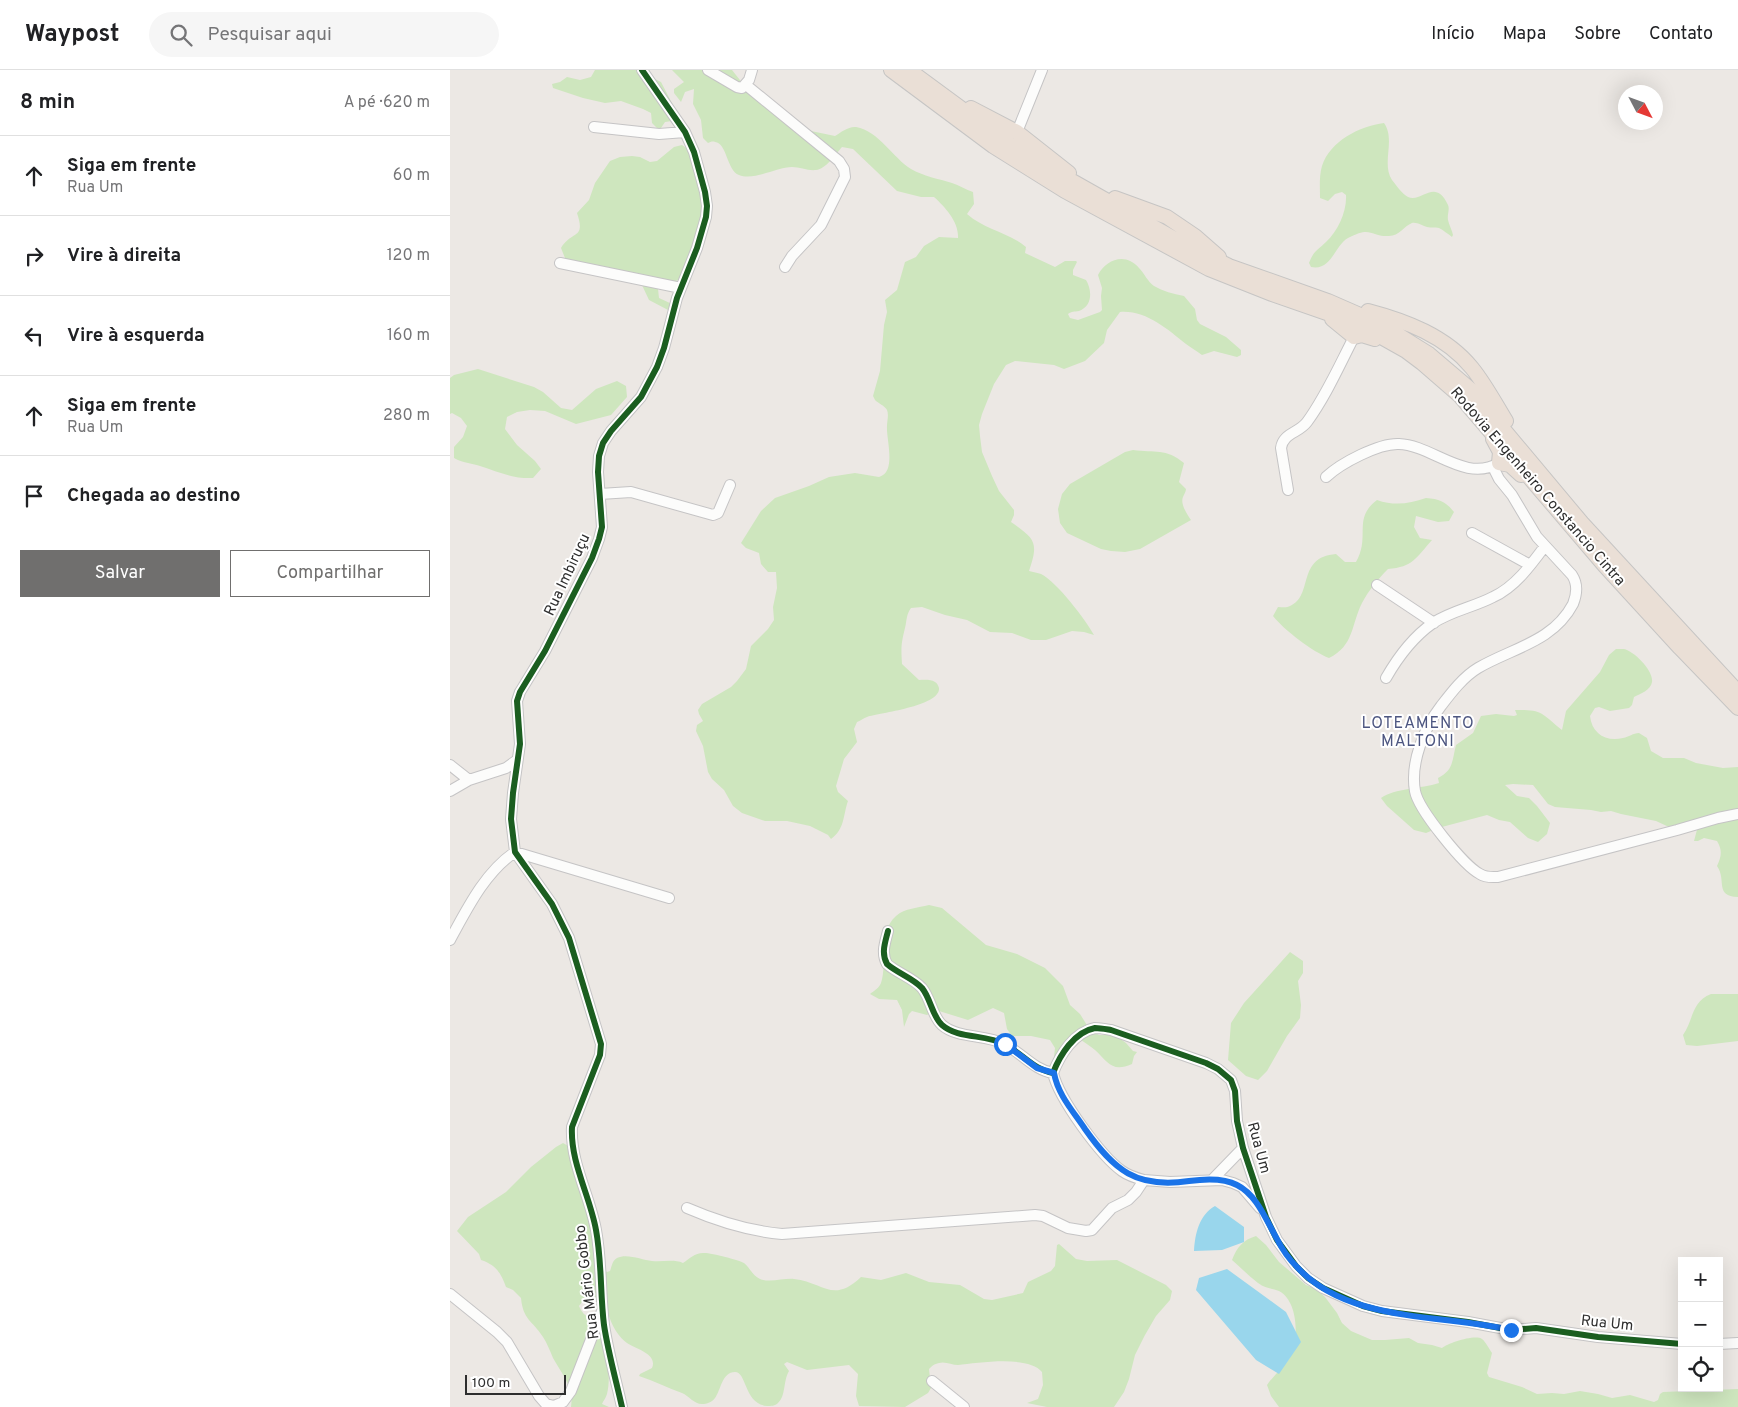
<!DOCTYPE html>
<html lang="pt">
<head>
<meta charset="utf-8">
<style>
  :root { --surface:#fff; --page:#f6f6f6; --text:#202124; --muted:#757577; --line:#e0e0e0; --accent:#706f6e }
  body { margin:0; font-family:Overpass,sans-serif; background:var(--page); color:var(--text) }
  .controls { position:absolute; right:15px; bottom:15px; display:grid; overflow:hidden; border-radius:0px; box-shadow:0 5px 20px #0002 }
  .controls button { width:45px; height:45px; display:grid; place-items:center; padding:0; border:0; border-bottom:1px solid var(--line); background:var(--surface); color:var(--text); font:25px sans-serif }
  .compass { position:absolute; left:1168px; top:15px; width:45px; height:45px; border-radius:50%; background:var(--surface); box-shadow:0 5px 20px #0002; rotate:131deg }
  .scale { position:absolute; left:15px; bottom:12px; width:101px; box-sizing:border-box; padding-left:5px; border:2px solid #2e2e2e; border-top:0; font-size:14px; line-height:18px; white-space:nowrap; color:#2e2e2e; -webkit-text-stroke:4px #fff; paint-order:stroke }
  .stop { position:absolute; width:15px; height:15px; margin:-11px; border:4px solid #1a73e8; border-radius:50%; background:#fff }
  .stop.end { background:#1a73e8; border-color:#fff; box-shadow:0 1px 5px #0008 }
  .list { margin:0; padding:0; list-style:none }
  h2 { display:flex; justify-content:space-between; align-items:center; height:65px; margin:0; padding:0 20px; font-size:21px }
  h2 small { font-size:16px; font-weight:400; color:var(--muted) }
  .list li { display:grid; grid-template-columns:32px 1fr auto; gap:15px; align-items:center; box-sizing:border-box; height:80px; padding:0 20px; border-top:1px solid var(--line) }
  .list b { display:block; font-size:19px; white-space:nowrap }
  .list p { margin:0; font-size:16px; white-space:nowrap; color:var(--muted) }
  .list em { font-size:16px; font-style:normal; color:var(--muted) }
  .actions { display:flex; gap:10px; padding:15px 20px }
  .actions a { flex:1; padding:11px 0; border:1px solid var(--accent); border-radius:0px; text-align:center; font-size:18px; color:var(--accent) }
  .actions .main { background:var(--accent); color:#fff }
  .icon { flex:none; width:28px; height:28px; fill:none; stroke:currentColor; stroke-width:2; stroke-linecap:round; stroke-linejoin:round }
  .map { position:relative; flex:none; width:1288px; height:1337px; overflow:hidden }
  header { display:flex; align-items:center; gap:30px; box-sizing:border-box; height:70px; padding:0 25px; background:var(--surface); border-bottom:1px solid var(--line) }
  header strong { font-size:24px }
  nav { display:flex; gap:28px; margin-inline-start:auto; font-size:18px }
  .search { width:350px; height:45px; background:var(--page); display:flex; align-items:center; gap:12px; box-sizing:border-box; padding:0 18px; border-radius:28px; color:var(--muted); font-size:19px }
  main { display:flex }
  aside { flex:1; background:var(--surface) }
  .map>svg:first-child { display:block }
  .green { fill:#cee6be }
  .water { fill:#99d6ec }
  .lines { fill:none; stroke-linecap:round; stroke-linejoin:round }
  .minor-casing { stroke:#c5c4c5; stroke-width:12 }
  .highway-casing { stroke:#c6c5c4; stroke-width:16 }
  .minor { stroke:#fcfcfb; stroke-width:10 }
  .highway { stroke:#eadfd6; stroke-width:14 }
  .cycleway-casing { stroke:#fff; stroke-width:9 }
  .cycleway { stroke:#1b5e20; stroke-width:6 }
  .route { stroke:#1a73e8; stroke-width:6 }
  .labels { text-anchor:middle; dominant-baseline:central; stroke-width:4; stroke-linejoin:round; paint-order:stroke }
  .street-label { font-size:15px; fill:#2e2e2e; stroke:#fff }
  .neighbourhood-label { font-size:16px; letter-spacing:1px; fill:#4d5680; stroke:#fff }
</style>
</head>
<body>
<header>
<strong>Waypost</strong>
<div class="search"><svg class="icon" aria-label="search" viewBox="0 0 24 24"><circle cx="10" cy="10" r="6"/><path d="M15 15l6 6"/></svg>Pesquisar aqui</div>
<nav><a>Início</a><a>Mapa</a><a>Sobre</a><a>Contato</a></nav>
</header>
<main>
<aside>
<h2>8 min<small>A pé · 620 m</small></h2>
<ul class="list">
<li><svg class="icon" aria-label="ahead" viewBox="0 0 24 24"><path d="M12 20V5M6 11l6-6 6 6"/></svg><div><b>Siga em frente</b><p>Rua Um</p></div><em>60 m</em></li>
<li><svg class="icon" aria-label="right" viewBox="0 0 24 24"><path d="M7 20v-9h11M14 6l5 5-5 5"/></svg><div><b>Vire à direita</b></div><em>120 m</em></li>
<li><svg class="icon" aria-label="left" viewBox="0 0 24 24"><path d="M17 20v-9H6M10 6l-5 5 5 5"/></svg><div><b>Vire à esquerda</b></div><em>160 m</em></li>
<li><svg class="icon" aria-label="ahead" viewBox="0 0 24 24"><path d="M12 20V5M6 11l6-6 6 6"/></svg><div><b>Siga em frente</b><p>Rua Um</p></div><em>280 m</em></li>
<li><svg class="icon" aria-label="arrive" viewBox="0 0 24 24"><path d="M6 21V4h12l-3 4 3 4H6"/></svg><div><b>Chegada ao destino</b></div></li>
</ul>
<div class="actions"><a class="main">Salvar</a><a>Compartilhar</a></div>
</aside>
<div class="map">
<svg width="1288" height="1337" viewBox="0 0 1288 1337">
  <rect width="100%" height="100%" fill="#ece8e4"/>
  <path class="green" d="M145,0h50l2,5 14,7 14,27 4,11 -14,2 -4,6h-4l-5,-5 -1,-10 -8,-4 -22,-8 -16,2 -22,-5 -30,-10 -1,-4 8,-2 7,-5 13,3 11,-3z
    M222,0h60l15,19 55,36 9,6 24,5c6,-4 14,-10 21,-9 23,4 37,31 55,42 12,7 28,10 41,14 7,2 14,7 21,9l1,12 -7,10c18,16 41,18 59,33l-1,6 30,14 10,-6h11l1,1 -4,8v5l13,5c6,10 7,26 -7,31 -5,1 -7,0 -11,3l2,4 8,2 22,-8 2,-2 -1,-14 1,-8 -4,-13c8,-16 28,-23 41,-7 5,5 9,14 15,18 9,5 19,8 30,10l11,13 2,11 3,4 26,13 15,13v5l-4,2 -23,-6 -12,4c-5,-4 -11,-7 -16,-11 -19,-15 -40,-34 -66,-32l-13,18 -3,13 -19,18 -21,8 -10,-4 -39,-4 -9,4 -12,19 -12,30 -3,11 1,11 2,16 10,24 7,15 15,19v5l-3,7c24,17 28,20 18,49 4,1 9,2 12,3 16,8 44,45 53,61l-10,-3 -12,-1 -26,9h-15l-19,-7 -22,-1 -23,-12 -22,-5 -23,-8 -11,1c-5,7 -4,12 -6,20 -4,16 -4,19 -3,36l17,16c5,0 11,-1 16,2 2,1 3,3 4,6 2,18 -59,25 -72,29 -3,1 -7,4 -10,5l-3,7 3,13 -13,17 -8,27 2,6 10,9c-5,14 -3,28 -17,38l-3,-4 -18,-9 -23,-5h-22l-23,-8 -9,-7 -9,-16 -12,-11 -4,-7 -5,-26 -7,-15 1,-6 6,-4 -4,-7 -1,-4 4,-6 29,-17 6,-6 9,-12 5,-23 17,-17 6,-9 -1,-13 4,-19 -1,-16h-8l-7,-8 -2,-11 -13,-5 -5,-5 20,-32 14,-13 34,-12 20,-9 26,-4 24,4c18,-5 7,-38 8,-51 0,-5 2,-11 0,-16 -2,-4 -9,-7 -12,-10l-2,-4 7,-25 4,-46 3,-13 -2,-12 12,-10 8,-28 11,-5 8,-11 15,-9 19,1c1,-16 -13,-31 -24,-41h-13l-24,-6 -44,-42 -11,-2c-7,8 -16,22 -26,23 -8,1 -16,-3 -24,-3 -15,0 -38,14 -53,8 -12,-4 -12,-32 -24,-33 -2,-1 -5,0 -7,1l-5,-5 -2,-18 -8,-16 1,-15 -9,3 -4,10 -7,-9v-4l10,-7z
    M934,53c12,17 -3,40 8,57 4,5 10,14 16,17 14,6 27,-20 40,8 2,4 -1,10 0,15 1,5 4,10 5,15l-1,2c-4,-3 -9,-7 -13,-9 -4,-1 -8,0 -12,-1 -4,-1 -10,-5 -15,-4 -8,3 -13,13 -23,13 -19,1 -17,-11 -41,2 -14,8 -16,33 -37,29l-2,-4c5,-13 9,-13 17,-21 12,-11 21,-31 20,-47l-4,-3 -7,2 -7,7 -8,-3c0,-10 -1,-22 2,-32 8,-25 38,-40 62,-43z
    M232,75l9,6 16,55 -24,70c-11,10 -17,5 -25,13l1,9 13,6 -2,7 -21,-11 -8,-17 -69,-20 -7,-5 -4,-10c11,-18 25,-8 16,-35l12,-13 6,-17 15,-22 10,-4 12,-1 8,1 10,5 7,-1 17,-14z
    M28,299l56,18 9,5 18,16 11,2 24,-21 21,-8 9,5 1,11 -16,18 -35,9 -31,-13 -15,-1 -13,2 -10,5 -2,12 12,16 18,16 6,8 -8,9c-19,1 -35,-6 -53,-12 -9,-3 -17,-3 -26,-8v-11l9,-10 4,-11 -6,-8 -9,-5 -2,1v-36l4,-3z
    M683,380c22,3 33,-2 51,13l-5,19 7,7c0,3 -2,5 -3,8 -3,7 4,17 8,23l-51,29 -15,3 -14,-1 -10,-2 -34,-16 -7,-10 -2,-14 4,-15 8,-10 55,-32z
    M976,428c14,1 20,4 28,14l-5,9 -11,1 -22,-6 -2,11 6,11 12,2c-16,18 -19,27 -44,29 -10,10 -19,21 -26,34 -11,22 -8,43 -33,55 -16,-6 -45,-28 -56,-42l5,-9c4,0 9,1 12,-1 24,-10 6,-49 46,-52l9,8h11c15,-26 -4,-43 21,-62 17,6 32,4 49,-2z
    M1166,579c2,0 5,0 8,0 10,2 30,22 28,33 -1,8 -12,12 -18,15l-2,8 -3,3 -19,3 -11,-4 -4,1 -5,8c2,18 16,26 33,22 6,-1 10,-5 16,-5l8,5 4,13 12,7h21l12,5 27,5 15,-1v130c-24,-1 -11,-17 -21,-31 4,-9 6,-15 0,-25l-13,-3 -6,3h-4l4,-15 -29,1 -13,-6 -35,-7 -10,-3 -10,1 -10,-2 -36,-3 -7,-3 -15,-19 -20,-1 -8,1 12,11 12,2 8,8 13,17 -3,11 -9,8 -10,-4 -18,-16 -11,-2 -12,-5 -49,13 -12,5 -12,-3 -27,-24 -6,-8c14,-10 40,-9 58,-15l-1,-5c16,-8 14,-18 18,-33l17,-12 8,-17 15,-2 18,2 3,-1 -2,-5c28,-1 27,4 47,20l4,-19 34,-39 9,-17z
    M479,835l13,3 44,37 31,9 28,14 18,18 7,19 10,9 10,16 9,5h11l9,3 7,5 7,8 4,1 -3,4 -2,8c-20,9 -24,-2 -37,-14 -5,-4 -11,-8 -17,-12l-8,10 -16,9 1,-9 -5,-8 -19,-4h-19l-5,-7 -3,-16 -11,-5 -25,12 -29,-9h-5l-7,4 -15,-4 -3,3 -5,13 -2,-17 -5,-10 -18,-1 -9,-5c4,-3 9,-6 11,-11 7,-20 -4,-50 15,-67 9,-8 22,-8 33,-11z
    M840,882l13,9v12l-5,8 3,24 -1,13 -13,18 -20,35 -9,9 -12,-4 -18,-16 3,-37 13,-20z
    M1261,924h27v47l-41,5 -11,-1 -3,-10c11,-16 8,-33 28,-41z
    M113,1073l7,4 33,123 4,2 3,-1c2,-5 2,-10 7,-13 10,-5 25,2 35,3 11,1 22,-2 31,2 6,-4 12,-10 20,-10 6,-1 36,7 41,10 6,5 9,13 16,16 10,4 24,-1 34,0 29,3 39,25 67,-2l20,3 25,-7 23,9 31,3 24,14 8,1 31,-7 5,-11 23,-11 4,-5 2,-21 2,-1 17,15 11,2 30,-1 49,25 6,6 -2,9 -14,16 -11,19 -10,20 -6,24 -5,13 -10,15h-67l-20,-4 11,-4 5,-14 -1,-13c-13,-17 -64,-9 -84,-7 -6,0 -13,-4 -19,-2 -5,1 -7,3 -10,6l2,19 -3,5 -23,14 -46,-1 -3,-10 2,-22 -9,-9 -42,5 -20,-8 -3,2 5,7c-6,10 -3,25 -11,32 -3,3 -7,3 -11,3 -23,-2 -20,-34 -32,-34 -13,0 -14,18 -20,26 -3,4 -8,6 -13,6 -8,0 -13,-8 -20,-11 -14,-5 -28,-12 -43,-17l1,-2 12,-6c6,-14 -16,-19 -25,-25 -16,-12 -19,-31 -25,-49l-2,-2 -8,9 -10,1 -3,4c5,12 10,9 15,17 12,16 18,52 13,71 -1,4 -4,7 -5,10l7,3h-38c3,-20 -9,-33 -18,-49 -3,-7 -6,-15 -10,-21 -11,-17 -20,-17 -22,-39l-8,-8 -7,-3c-5,-14 -10,-22 -25,-27l-2,-6 -22,-23 11,-14 38,-25 25,-25 25,-20z
    M806,1166l10,9 13,17 27,23 10,4 9,8 12,16 5,10 9,8 21,9h13l24,-2 9,5 14,2 10,3c6,-5 33,-14 40,-9 4,3 7,10 10,14l-5,20 2,4 33,10 15,7 15,-1 12,1 16,-3 18,3 14,4 18,-3 24,7 4,-2 2,-6 3,-2 75,-3v18h-459l-8,-11 -4,-11c6,-9 21,-22 24,-30 8,-17 7,-54 -12,-64 -7,-3 -13,-2 -21,-8 -9,-7 -17,-15 -26,-23 5,-13 11,-20 24,-24z"/>
  <path class="water" d="M765,1136l29,21v15l-22,8 -28,1c1,-17 5,-36 21,-45z
    M777,1199l59,43 15,30 -22,32 -23,-14 -60,-70 3,-12z"/>
  <g class="lines">
    <g class="minor-casing">
      <path id="minor" d="M258,0l29,17 5,1 7,-8 3,-10
        M296,15l93,76 5,8 1,8 -24,48 -29,31 -7,11
        M144,57l65,7 26,-2
        M567,62l25,-62
        M110,193l121,25
        M1045,396v5l4,8 13,16 25,42 35,38c6,9 5,19 1,29 -20,38 -61,44 -95,64 -15,9 -27,25 -37,38 -17,22 -31,57 -26,85 3,18 49,75 65,83 6,4 12,3 18,3l179,-47 41,-12 20,-4
        M876,407c15,-14 53,-34 73,-33 33,1 66,39 100,19
        M838,420l-7,-42c2,-15 18,-15 26,-26 19,-26 32,-56 47,-85
        M150,424l31,-2 82,23 5,-2 12,-28
        M1022,463l58,32
        M927,515l57,38
        M936,608c12,-21 27,-41 47,-55 18,-12 41,-16 60,-26 22,-10 38,-32 52,-51
        M0,695l19,15
        M0,721l19,-11 37,-12 11,-8
        M438,861c-3,12 -7,22 -1,33 10,9 26,14 35,24 9,11 10,28 20,37 16,14 44,9 62,19 18,9 30,26 49,29 7,-18 21,-41 42,-45 5,0 10,1 16,2l95,33 12,6 13,11 4,11 2,30 6,27 23,69 11,23 19,26 12,12 15,10 40,18 19,5 86,11 43,8 25,-2 62,9 84,7
        M0,870c17,-31 35,-68 65,-88l154,46
        M603,1003c6,26 48,83 69,98 7,5 14,7 22,9
        M762,1110l31,-32
        M237,1138c30,13 62,23 95,26l253,-19 8,1 25,12 18,3 6,-1 20,-22 16,-8 8,-8 8,-12 26,2 52,-2 11,3 9,4 18,21
        M0,1224l47,38 10,10 32,54 7,8 8,2 9,-4 8,-11 31,-80
        M1269,1274l19,-1
        M482,1311l32,26
        M172,1337c-6,-27 -14,-55 -18,-82 -4,-32 -2,-63 -8,-95 -6,-34 -26,-68 -24,-103l28,-72 1,-11 -32,-106 -17,-34 -37,-52 -4,-33 2,-26 7,-49 -3,-43 3,-9 25,-41 47,-93 7,-19 3,-12 -4,-55 1,-16 4,-13 8,-12 30,-34 16,-30 7,-19 13,-50 20,-50 9,-31 1,-11 -2,-14 -11,-40 -9,-20 -43,-62"/>
    </g>
    <g class="highway-casing">
      <path id="highway" d="M441,0l102,76 72,45 144,78 63,25 86,30 48,27 16,12 38,33 144,169 76,83 58,60
        M459,0l110,81 156,88 54,27 99,35 32,14 24,11 45,28 40,34 113,135 156,169
        M521,38l46,24 52,41
        M665,128l52,19 28,19 24,21
        M918,241c38,10 78,25 104,57 13,16 23,35 34,53
        M882,249l22,18 8,-2 13,4
        M1043,369l7,13 -1,11 11,2 11,10"/>
    </g>
    <use href="#minor" class="minor"/>
    <use href="#highway" class="highway"/>
    <g class="cycleway-casing">
      <path id="cycleway" d="M438,861c-3,12 -7,22 -1,33 10,9 26,14 35,24 9,11 10,28 20,37 16,14 44,9 62,19 18,9 30,26 49,29 7,-18 21,-41 42,-45 5,0 10,1 16,2l95,33 12,6 13,11 4,11 2,30 6,27 23,69 11,23 19,26 12,12 15,10 40,18 19,5 86,11 43,8 25,-2 62,9 84,7
        M172,1337c-6,-27 -14,-55 -18,-82 -4,-32 -2,-63 -8,-95 -6,-34 -26,-68 -24,-103l28,-72 1,-11 -32,-106 -17,-34 -37,-52 -4,-33 2,-26 7,-49 -3,-43 3,-9 25,-41 47,-93 7,-19 3,-12 -4,-55 1,-16 4,-13 8,-12 30,-34 16,-30 7,-19 13,-50 20,-50 9,-31 1,-11 -2,-14 -11,-40 -9,-20 -43,-62"/>
    </g>
    <use href="#cycleway" class="cycleway"/>
  </g>
  <g class="lines">
    <path class="route" d="M555,974l32,24 17,5c4,22 19,38 31,56 29,41 51,60 104,52 14,-2 35,-3 48,4 20,10 29,35 40,54 5,10 12,20 20,28 51,56 145,47 214,63"/>
  </g>
  <g class="labels">
    <g class="street-label">
      <text transform="translate(1087 417) rotate(49)">Rodovia Engenheiro Constancio Cintra</text>
      <text transform="translate(118 505) rotate(-65)">Rua Imbiruçu</text>
      <text transform="translate(808 1078) rotate(75)">Rua Um</text>
      <text transform="translate(138 1212) rotate(-97)">Rua Mário Gobbo</text>
      <text transform="translate(1157 1254) rotate(6)">Rua Um</text>
    </g>
    <g class="neighbourhood-label">
      <text x="968" y="654">LOTEAMENTO<tspan x="968" dy="18">MALTONI</tspan></text>
    </g>
  </g>
</svg>
<div class="controls">
<button>+</button>
<button>−</button>
<button><svg class="icon" aria-label="locate" viewBox="0 0 24 24"><circle cx="12" cy="12" r="6"/><path d="M12 2v4M12 18v4M2 12h4M18 12h4"/></svg></button>
</div>
<svg class="compass" viewBox="-18 -18 36 36"><path d="M0-13l5 13h-10z" fill="#e53935"/><path d="M0 13l5-13h-10z" fill="#757577"/></svg>
<div class="scale">100 m</div>
<div class="stop" style="left:555px;top:974px"></div>
<div class="stop end" style="left:1061px;top:1260px"></div>
</div>
</main>
</body>
</html>
